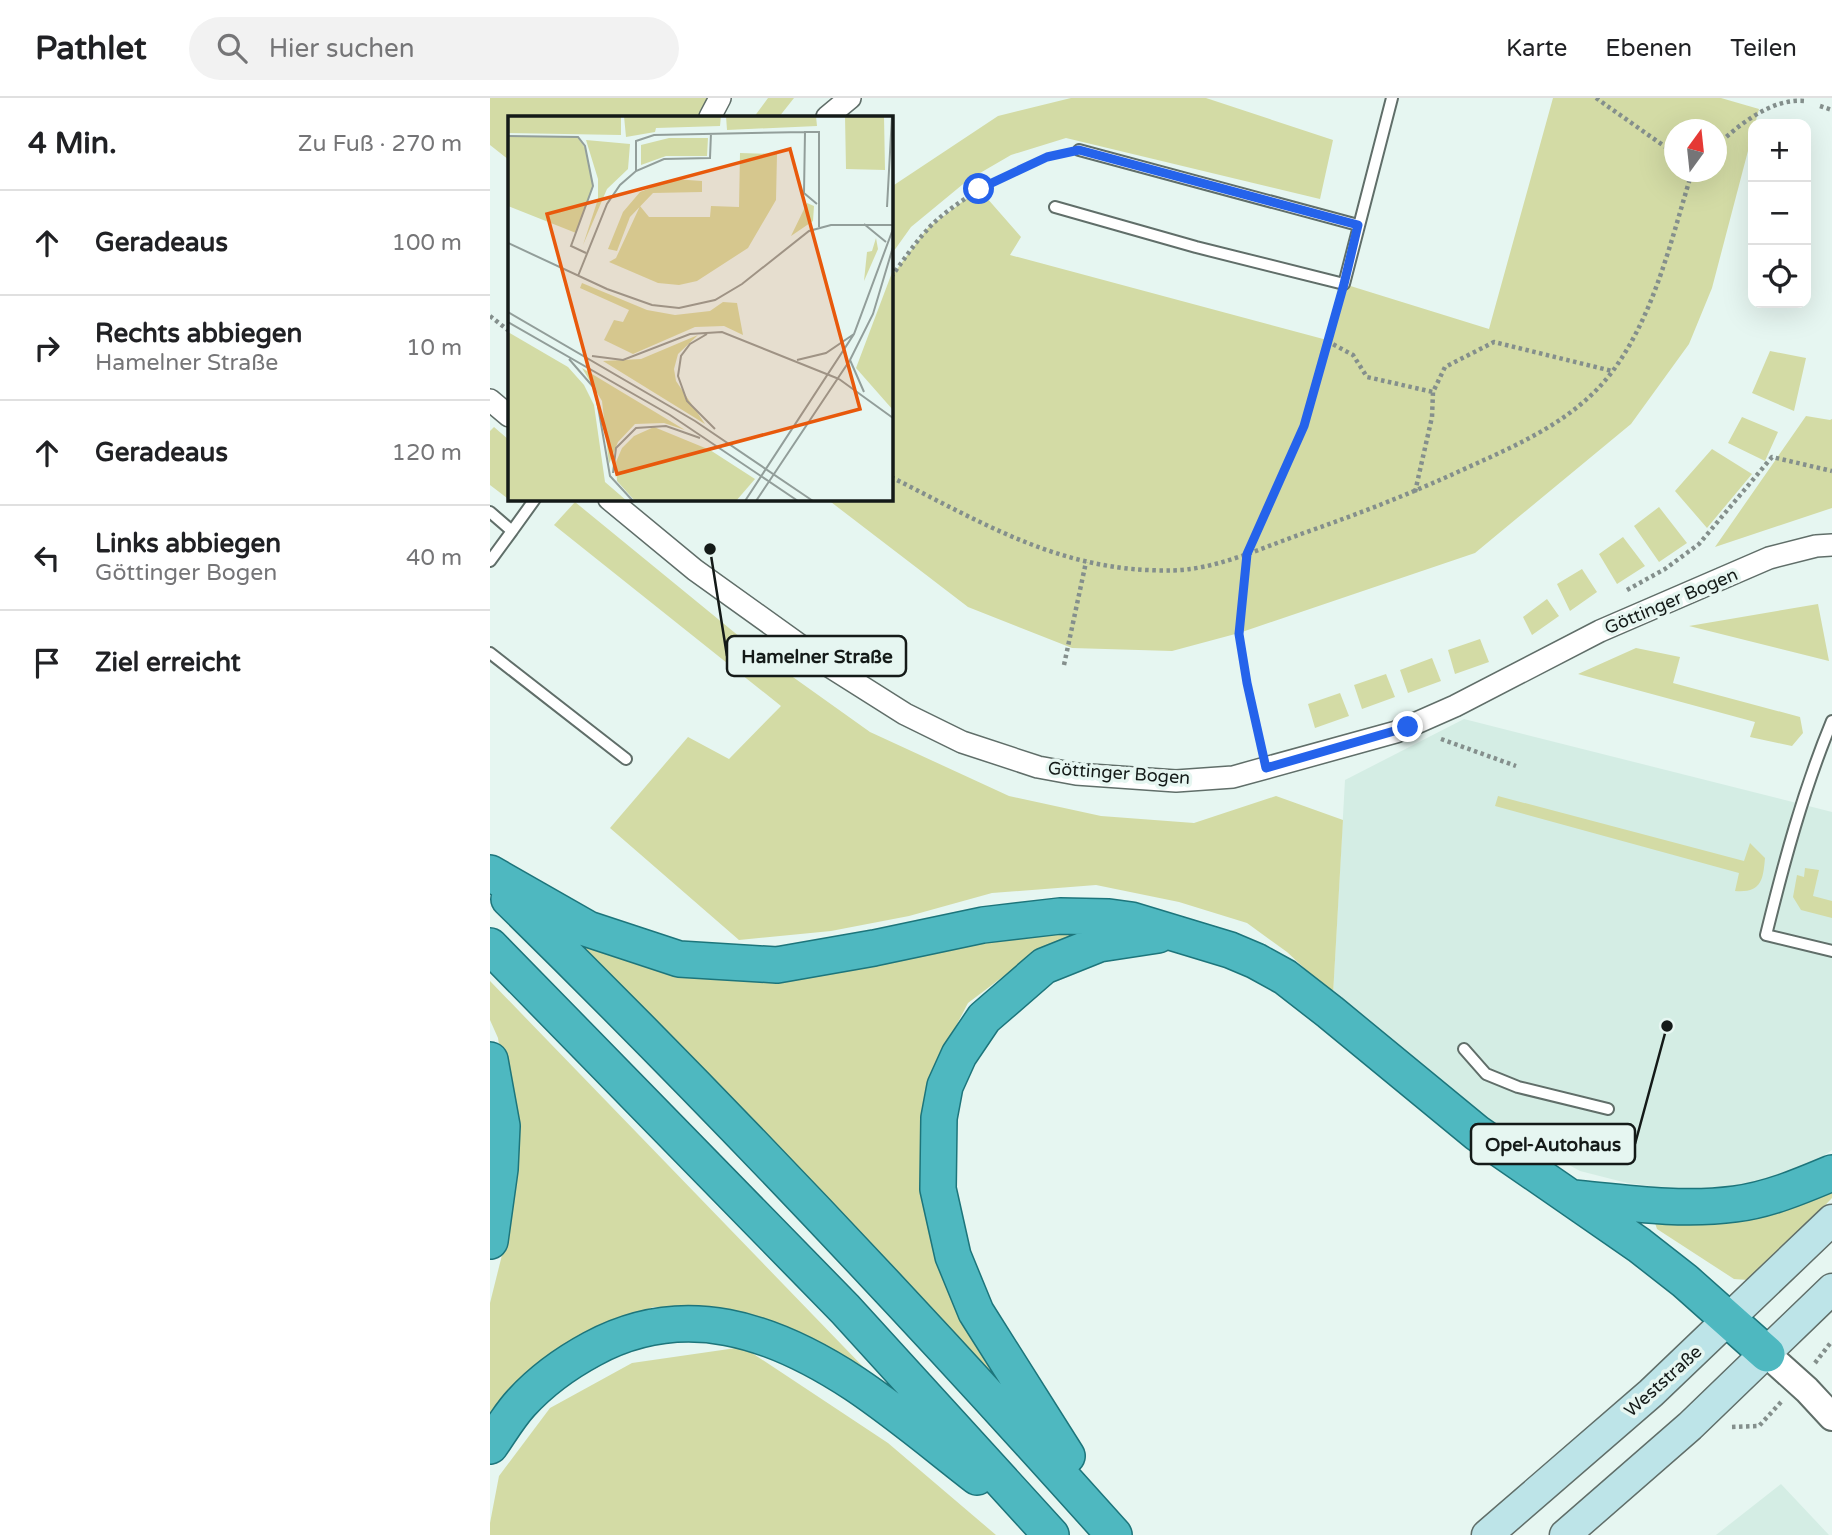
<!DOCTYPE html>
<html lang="de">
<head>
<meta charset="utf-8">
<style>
  :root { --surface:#fff; --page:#f2f2f2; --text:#202124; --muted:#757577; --line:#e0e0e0 }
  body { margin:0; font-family:"Varela Round",sans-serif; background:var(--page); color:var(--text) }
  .controls { position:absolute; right:21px; top:21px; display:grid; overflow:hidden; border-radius:14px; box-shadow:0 7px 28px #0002 }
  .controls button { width:63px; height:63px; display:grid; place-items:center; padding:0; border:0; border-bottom:2px solid var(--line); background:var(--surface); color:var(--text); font:35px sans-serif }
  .compass { position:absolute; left:1174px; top:21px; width:63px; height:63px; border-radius:50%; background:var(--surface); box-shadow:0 7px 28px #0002; rotate:15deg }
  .stop { position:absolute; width:21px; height:21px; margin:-16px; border:5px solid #2563eb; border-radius:50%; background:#fff }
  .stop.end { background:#2563eb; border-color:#fff; box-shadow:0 2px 7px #0008 }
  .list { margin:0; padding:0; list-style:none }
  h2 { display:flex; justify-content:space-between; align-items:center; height:91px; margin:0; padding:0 28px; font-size:30px }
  h2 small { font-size:23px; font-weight:400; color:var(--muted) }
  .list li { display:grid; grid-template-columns:46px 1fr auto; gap:21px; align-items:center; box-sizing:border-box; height:105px; padding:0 28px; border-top:2px solid var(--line) }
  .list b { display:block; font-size:26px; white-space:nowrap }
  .list p { margin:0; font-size:23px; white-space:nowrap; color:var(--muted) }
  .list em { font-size:23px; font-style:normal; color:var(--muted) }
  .icon { flex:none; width:38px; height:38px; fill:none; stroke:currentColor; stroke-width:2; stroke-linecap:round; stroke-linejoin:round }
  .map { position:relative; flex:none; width:1342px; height:1437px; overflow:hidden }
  header { display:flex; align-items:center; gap:42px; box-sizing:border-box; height:98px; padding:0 35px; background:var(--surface); border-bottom:2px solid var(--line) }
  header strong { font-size:33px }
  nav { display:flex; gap:38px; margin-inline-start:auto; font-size:24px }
  .search { width:490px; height:63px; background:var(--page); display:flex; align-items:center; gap:18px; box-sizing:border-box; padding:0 24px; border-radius:38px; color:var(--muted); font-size:26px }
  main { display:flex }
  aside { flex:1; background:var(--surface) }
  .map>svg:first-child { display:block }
  .built { fill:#d4ede4 }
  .green { fill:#d3dba5; fill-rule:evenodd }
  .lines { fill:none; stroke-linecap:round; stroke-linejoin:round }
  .service-casing { stroke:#606e69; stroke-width:14 }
  .minor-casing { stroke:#606e69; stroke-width:24 }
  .tertiary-casing { stroke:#606e69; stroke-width:30 }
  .secondary-casing { stroke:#606e69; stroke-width:33 }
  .trunk-casing { stroke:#1d757b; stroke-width:38 }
  .path { stroke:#848f8c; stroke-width:4.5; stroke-dasharray:3.5 3.5; stroke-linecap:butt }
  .service { stroke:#fff; stroke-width:10 }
  .minor { stroke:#fff; stroke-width:21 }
  .tertiary { stroke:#fff; stroke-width:26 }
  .secondary { stroke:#bde4e8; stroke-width:30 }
  .trunk { stroke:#4eb8c0; stroke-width:35 }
  .route { stroke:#2563eb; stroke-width:9 }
  .labels { text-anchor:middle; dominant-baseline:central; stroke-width:7; stroke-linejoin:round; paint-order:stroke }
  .street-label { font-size:18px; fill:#141a18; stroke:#e6f6f1 }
  .inset-road { fill:none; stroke:#929e9a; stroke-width:2 }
  .view { fill:#e8590c; fill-opacity:0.15; stroke:#e8590c; stroke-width:3.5 }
  .inset-edge { fill:none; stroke:#141a18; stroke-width:3.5 }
  .leader { fill:none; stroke:#141a18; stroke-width:2.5 }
  .callout-dot { fill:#141a18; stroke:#e6f6f1; stroke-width:2.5 }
  .callout { fill:#e6f6f1; stroke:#141a18; stroke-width:2.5 }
  .callout-label { font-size:19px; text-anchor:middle; font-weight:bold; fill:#141a18 }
</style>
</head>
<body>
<header>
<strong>Pathlet</strong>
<div class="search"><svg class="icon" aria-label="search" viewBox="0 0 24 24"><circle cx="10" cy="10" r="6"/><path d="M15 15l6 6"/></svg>Hier suchen</div>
<nav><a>Karte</a><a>Ebenen</a><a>Teilen</a></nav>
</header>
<main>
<aside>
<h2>4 Min.<small>Zu Fuß · 270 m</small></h2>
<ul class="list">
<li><svg class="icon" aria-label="ahead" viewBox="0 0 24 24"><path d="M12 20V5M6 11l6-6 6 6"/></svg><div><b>Geradeaus</b></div><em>100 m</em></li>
<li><svg class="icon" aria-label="right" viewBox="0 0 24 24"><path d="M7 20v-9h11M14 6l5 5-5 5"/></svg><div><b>Rechts abbiegen</b><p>Hamelner Straße</p></div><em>10 m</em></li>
<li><svg class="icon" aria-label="ahead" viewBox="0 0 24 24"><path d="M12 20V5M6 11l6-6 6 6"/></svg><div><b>Geradeaus</b></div><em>120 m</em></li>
<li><svg class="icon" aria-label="left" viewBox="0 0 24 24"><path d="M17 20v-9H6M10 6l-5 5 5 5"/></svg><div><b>Links abbiegen</b><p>Göttinger Bogen</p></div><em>40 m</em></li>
<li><svg class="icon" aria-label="arrive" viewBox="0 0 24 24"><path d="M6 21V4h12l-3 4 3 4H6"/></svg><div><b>Ziel erreicht</b></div></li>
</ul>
</aside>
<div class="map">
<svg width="1342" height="1437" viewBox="0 0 1342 1437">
  <rect width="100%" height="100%" fill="#e6f6f1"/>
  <path class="built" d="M974,621l368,93v338l-17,12 -56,21 -71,8 -61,-8 -47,-12 -94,-52 -153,-124 12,-215z
    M1291,1386l48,51h-113z"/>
  <path class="green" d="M0,0h230l-10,19h-201v43l-19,-15z
    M278,0h26l-15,19h-25z
    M581,0h135l127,42 -13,59 -254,-61 -55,17 -43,25 -57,47 -20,28v-68l107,-71z
    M1063,0h168l38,11 -47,179 -23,56 -58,80 -156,129 -236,80 -67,18 -100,-3 -104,-41 -141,-108h64v-222l37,-49 51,-39 42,48 -11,18 317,85 17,-56 145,45zM1184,32h42v42h-42z
    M1280,253l36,7 -12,53 -42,-18z
    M1316,318l24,4 2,-1v89l-117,39z
    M1252,319l36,15 -13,29 -37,-18z
    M4,329l15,13v56l-2,2 -17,-13v-54z
    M1222,351l40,25 -45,54 -32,-37z
    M85,404l187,153 108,77 139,64 92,20 93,7 82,-27 67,24 -10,175 -46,-43 -40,-29 -68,-21 -83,-17 -104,8 -83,23 -78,15 -92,9 -129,-112 78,-91 41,22 52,-53 -227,-181z
    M1169,409l28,36 -28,19 -25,-36z
    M1133,439l22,29 -28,18 -18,-30z
    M1092,471l15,23 -27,19 -13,-27z
    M1057,501l12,17 -27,19 -9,-18z
    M1328,506l11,57 -140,-35z
    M990,541l9,23 -34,12 -7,-24z
    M1146,550l44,9 -7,26 127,34 3,16 -11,13 -42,-9 5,-15 -177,-48z
    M942,560l9,23 -33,12 -8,-23z
    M896,576l9,23 -33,12 -8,-24z
    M850,595l9,23 -34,12 -7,-24z
    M1008,698l246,65 6,-18 15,15c-2,23 -4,35 -30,33l4,-18 -244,-67z
    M1315,770l14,2 -6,26 19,5v17l-31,-8 -8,-13 4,-22 7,2z
    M610,832l-75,30 -57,43 -37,71 -8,67 91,261 -441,-466 102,38 302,-34z
    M0,883l411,425 -179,-95 -69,-4 -70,33 -93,83v-120l12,-48 11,-117 -15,-100 -8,-18z
    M1342,1088v12l-75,77 -9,5 -14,-1 -77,-50 -2,-6z
    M253,1249l145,96 108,92h-506v-12l9,-47 51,-68 82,-45z"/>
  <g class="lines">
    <g class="service-casing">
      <path id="service" d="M589,52l279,75
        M565,109l141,40 148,37 48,-186
        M0,414l22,19 23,-32
        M0,463l22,-30
        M0,555l136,106
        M1342,623c-29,70 -48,141 -66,214l66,16
        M974,951l22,25 32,13 90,22"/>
    </g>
    <g class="minor-casing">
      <path id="minor" d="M220,19l10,-19
        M337,19l23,-19
        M0,302l19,16
        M119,401l86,71 134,96 76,48 57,28 76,25 38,7 100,7 57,-4 163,-45 59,-26 145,-75 169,-73 47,-12 16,-1"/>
    </g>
    <g class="tertiary-casing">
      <path id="tertiary" d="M1277,1256l40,36 25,27"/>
    </g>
    <g class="secondary-casing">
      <path id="secondary" d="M997,1437l164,-142 181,-173
        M1075,1437l125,-109 142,-137"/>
    </g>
    <g class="trunk-casing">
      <path id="trunk" d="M0,775l98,56 91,30 98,6 97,-17 109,-23 77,-9 49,1 22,3 99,30 26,11 29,16 45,35 147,121 162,112 46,36 82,73
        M19,801c209,205 410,418 605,636
        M0,848l355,363 206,226
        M0,962l12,66 -2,43 -10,72
        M1084,1100c52,5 108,13 161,6 33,-4 66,-18 97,-31
        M0,1348c10,-14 19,-30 31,-43 20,-22 45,-40 71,-54 92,-50 181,-19 263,35 42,28 82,62 122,93
        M577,1358l-91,-144 -23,-56 -15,-67 1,-71 6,-32 14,-31 25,-37 60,-52 55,-22 59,-9"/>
    </g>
    <path class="path" d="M1106,0l78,55
      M1330,8l12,4
      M1226,48c23,-21 55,-48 89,-45
      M401,179c12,-16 23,-33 36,-47 25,-29 97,-69 135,-76
      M0,218l19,15
      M837,243l26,14 14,22 66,15
      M401,379c72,36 144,79 225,90 18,3 56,5 74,2 34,-4 78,-23 111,-35 60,-21 114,-42 172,-69 51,-23 104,-47 139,-93 43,-58 59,-132 80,-200
      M925,394l17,-75 1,-25 12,-25 49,-25 118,29
      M1137,492l38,-21 34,-25 73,-87 60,14
      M574,567l22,-103
      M951,641l75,27
      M771,647l-14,-62 -8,-50 8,-80 57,-127 35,-125
      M1325,1265l17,-22
      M1242,1329l27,-1 23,-25"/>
    <use href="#service" class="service"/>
    <use href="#minor" class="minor"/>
    <use href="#tertiary" class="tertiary"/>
    <use href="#secondary" class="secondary"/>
    <use href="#trunk" class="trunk"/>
  </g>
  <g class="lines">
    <path class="route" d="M489,91l68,-32 32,-7 279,75 -14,59 -40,142 -57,128 -8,80 8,49 19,85 142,-41"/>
  </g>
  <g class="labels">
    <g class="street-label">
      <text transform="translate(1181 503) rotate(-23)">Göttinger Bogen</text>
      <text transform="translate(629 675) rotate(4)">Göttinger Bogen</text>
      <text transform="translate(1173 1283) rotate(-42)">Weststraße</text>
    </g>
  </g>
  <g transform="translate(18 18)">
    <rect width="385" height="385" fill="#e6f6f1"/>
    <path d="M0,0h113v19l-113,-2zM116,0h97l-1,10 -64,2 -1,4 -29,5zM218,0h90l1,10 -90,4zM337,0h39l1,54 -39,-1zM0,20l70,1 7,11 8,39 -17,46 -68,-27zM161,22h39l-1,18h-41l-25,9v-20zM78,24l44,4 -2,25 -21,20 -24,56 15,-46v-20zM232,37l37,1 -1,46 -28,48 -51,33 -18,4 -21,-2 -49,-21 7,-4 24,-52 9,11h61l1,-11 28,1zM166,63l28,2v11l-49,1 -23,24 -13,34 -9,-2 15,-37 17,-20zM299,87l7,3 -1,15 -22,15zM368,122l2,11 -14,32 3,-29 5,-1zM385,154l-1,123 1,17 -37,-42zM74,167l65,27 28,5 35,-4 13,-9 14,1 6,32 -19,-9 -29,1 -62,27 -29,-14 10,-20 9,2 6,-12 -49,-22zM0,216l60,35 16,18 10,20 11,77 22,19h-119zM190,219l-20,19 -4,15 2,12 29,43 -102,-63 38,-2zM74,252l103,62 -21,-7 -29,1 -17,18 -9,22 -7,-63zM146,311l56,23 45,29 -19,22h-101l-18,-20 -1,-19 6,-14 12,-12z" fill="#d3dba5"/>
    <path class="inset-road" d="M0,20l70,1 7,9 8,40 -22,60 15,7M128,55v-30l18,-6 151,-3M309,88l-13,-11 1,-61h14v95M379,91l5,-91M356,108l22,18M0,127l99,46 45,16 27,3 36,-8 27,-16 67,-53 22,-6h62M70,160l29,-72 13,-19 16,-14 28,-12 46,-1 1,-25M0,196l187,109 118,80M0,206l162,93 128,86M199,218l-17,10 -9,12 -3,20 9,25 28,28M84,240l31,4 67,-26 32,-2 117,47M61,243l26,30 15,87 23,25M289,244l29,-7 28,-19M342,244l14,32M331,263l54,39M105,357l3,-25 20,-20 30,-2 34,12M237,385l109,-167 39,-105M248,385l94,-141 23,-46 20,-67"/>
    <path class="view" d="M282,33l70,260 -243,65 -70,-260z"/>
    <rect width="385" height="385" class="inset-edge"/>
  </g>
  <path class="leader" d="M220 451L237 558M1177 928L1145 1046"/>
  <g class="callout-dot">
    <circle cx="220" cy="451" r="7"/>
    <circle cx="1177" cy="928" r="7"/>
  </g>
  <g class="callout">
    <rect x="237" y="538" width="179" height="40" rx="7"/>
    <rect x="981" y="1026" width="164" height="40" rx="7"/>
  </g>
  <g class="callout-label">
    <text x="327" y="565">Hamelner Straße</text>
    <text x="1063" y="1053">Opel-Autohaus</text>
  </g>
</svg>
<div class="controls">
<button>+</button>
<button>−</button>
<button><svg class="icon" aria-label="locate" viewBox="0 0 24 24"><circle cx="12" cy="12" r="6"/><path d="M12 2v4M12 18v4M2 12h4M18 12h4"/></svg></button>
</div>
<svg class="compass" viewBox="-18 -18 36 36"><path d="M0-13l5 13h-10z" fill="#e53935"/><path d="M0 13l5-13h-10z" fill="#757577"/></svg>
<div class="stop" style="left:489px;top:91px"></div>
<div class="stop end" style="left:918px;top:629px"></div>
</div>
</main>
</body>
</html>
